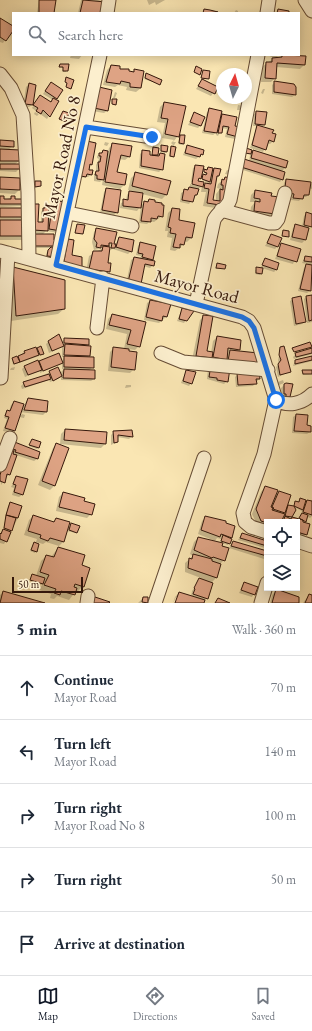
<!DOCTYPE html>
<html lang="en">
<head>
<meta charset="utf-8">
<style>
  :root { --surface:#fff; --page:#f2f2f3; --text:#1f2937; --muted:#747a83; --line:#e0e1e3; --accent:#111827 }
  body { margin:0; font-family:"EB Garamond",serif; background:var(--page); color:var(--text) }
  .controls { position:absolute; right:12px; bottom:12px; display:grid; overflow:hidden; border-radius:0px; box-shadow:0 2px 10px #0003 }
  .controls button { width:36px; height:36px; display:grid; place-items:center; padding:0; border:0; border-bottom:1px solid var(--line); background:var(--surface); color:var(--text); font:20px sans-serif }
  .compass { position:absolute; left:216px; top:68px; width:36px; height:36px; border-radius:50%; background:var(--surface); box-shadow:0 2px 10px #0003; rotate:5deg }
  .scale { position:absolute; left:12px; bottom:10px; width:71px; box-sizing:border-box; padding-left:4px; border:2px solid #35180b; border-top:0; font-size:11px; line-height:14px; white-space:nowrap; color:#35180b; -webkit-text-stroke:3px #fcefce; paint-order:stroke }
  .stop { position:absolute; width:12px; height:12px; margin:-9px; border:3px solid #1a73e8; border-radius:50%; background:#fff }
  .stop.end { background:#1a73e8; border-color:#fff; box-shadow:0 1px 4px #0008 }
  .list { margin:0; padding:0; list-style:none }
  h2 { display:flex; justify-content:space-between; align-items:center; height:52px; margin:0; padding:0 16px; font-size:17px }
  h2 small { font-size:13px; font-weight:400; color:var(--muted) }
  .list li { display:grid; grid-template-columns:26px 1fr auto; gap:12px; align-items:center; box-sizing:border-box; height:64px; padding:0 16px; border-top:1px solid var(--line) }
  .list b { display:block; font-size:15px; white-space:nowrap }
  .list p { margin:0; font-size:13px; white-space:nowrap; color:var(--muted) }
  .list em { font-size:13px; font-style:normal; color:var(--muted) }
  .icon { flex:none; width:22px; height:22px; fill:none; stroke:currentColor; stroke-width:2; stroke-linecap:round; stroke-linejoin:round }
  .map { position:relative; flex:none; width:312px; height:603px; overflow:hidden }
  .search { position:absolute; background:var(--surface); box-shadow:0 2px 10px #0003; left:12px; right:12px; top:12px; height:44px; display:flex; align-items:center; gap:10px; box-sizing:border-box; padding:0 14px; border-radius:0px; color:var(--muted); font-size:15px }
  .sheet { height:372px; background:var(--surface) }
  nav { display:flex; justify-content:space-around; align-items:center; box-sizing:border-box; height:56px; border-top:1px solid var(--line); background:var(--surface); font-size:11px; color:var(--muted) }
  nav a { display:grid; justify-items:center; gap:2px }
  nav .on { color:var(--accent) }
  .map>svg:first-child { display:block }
  .shadow { fill:#0003; fill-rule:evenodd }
  .building { fill:#dea384; stroke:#35180b }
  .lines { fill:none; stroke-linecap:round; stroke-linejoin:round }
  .minor-casing { stroke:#664c35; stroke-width:15 }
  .minor { stroke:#fcefce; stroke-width:13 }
  .route { stroke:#1a73e8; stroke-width:5 }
  .labels { text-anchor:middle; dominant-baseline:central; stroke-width:3.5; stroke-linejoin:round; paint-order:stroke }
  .street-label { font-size:18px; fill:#35180b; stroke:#fcefce }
</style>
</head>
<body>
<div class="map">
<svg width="312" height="603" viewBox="0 0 312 603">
  <rect width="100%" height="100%" fill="#fae6b3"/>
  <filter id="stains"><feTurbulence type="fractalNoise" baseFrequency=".005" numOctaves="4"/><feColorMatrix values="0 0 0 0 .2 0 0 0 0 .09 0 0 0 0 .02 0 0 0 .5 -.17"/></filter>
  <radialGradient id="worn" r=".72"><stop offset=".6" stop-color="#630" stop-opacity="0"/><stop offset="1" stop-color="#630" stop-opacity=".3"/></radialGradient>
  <path class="shadow" d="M39,0h16l-2,13h-16z
    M81,0h17l7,2 -2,11h-25z
    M147,0h18l-9,5 -1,-3 -6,3z
    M236,10l2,1v2h-4z
    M0,19l13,8 -10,16 -3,-1z
    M71,55h15h-4l-3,4 -9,-1z
    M267,55h12l-4,4h4l3,-3 22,9 -4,4 -24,-2 -1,11 -4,4h-10l1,-15 12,-9z
    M60,65h7l-1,7h-4l1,-4 -4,-1z
    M111,66l8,4 8,2 5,1 3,-3 6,18 -5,4 -10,-2 1,-3 -9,-2 -3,2 -12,-2 4,-15z
    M146,76l13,8 -15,-5z
    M202,80l15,7 -6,9 -15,-7z
    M275,82l20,13 -3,2 -20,-3v-9z
    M29,84l3,21 -3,2 -6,-1 3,-19z
    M48,86l8,12 -1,2 3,2 -11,17 -15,-11 8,-12 10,7 3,-3 -10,-6z
    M263,89h2l-2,5 -2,-1z
    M111,91l-4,20 -3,2 -12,-2z
    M115,92l2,1 -2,5h-2z
    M164,103l14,33 -5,6h3l-3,5 -1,10h-3l1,-9 3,-3 -2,-2 3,-3 -12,-2 3,-15 -8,-1 3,-15z
    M238,105l6,1 -1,4h-6z
    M210,110l9,8 4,-3 11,12 4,9 -3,3 -10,-2 2,-8 -5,-1 -4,8 -2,-1 1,-3 -4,3 -11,-2 5,-21z
    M35,112l4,2 -2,2 -3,-2z
    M257,112l8,12 -3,3 9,7 2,7 -3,3 -3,-1 -4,9 -13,-4 7,-22h-4l1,-12z
    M194,114l6,12 -2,2 -10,-3z
    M180,136l4,8 -2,1 -4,-1z
    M0,141l13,5 -5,4 11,11 -5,4 5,4 -3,3 -16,-1z
    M105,142l4,1 -2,3 -3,-1z
    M113,144l17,12 -5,4 -6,-1 -3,14 8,12 -4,4 -18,-4 1,-6 -3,3 -6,-1v-6l2,-3v-7l3,-6 -2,-1v-2l6,-5 5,1 1,-4z
    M85,145l6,19 -3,7 3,4 -3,2 -9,1z
    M162,146l4,6 -1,1 -5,-1z
    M187,146l15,8 -6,5 -13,-4z
    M153,148l5,1 -1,8 3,-3 2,15 -3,3 -20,-4 1,-14 3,-3 9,6z
    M254,152l33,10 -2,6 -4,4 1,7 -2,3 -40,-13 9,-7 1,-7z
    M196,166l4,12 -4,4 7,1 -1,5 6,-5 -6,-3 1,-4h3l-2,-5 4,-3 3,4 3,-3 5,1 -1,6 -2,3 -4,21 4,1v-7l4,-5 -3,-1 1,-4 7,-6 -4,31 -18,-3 3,-14h-5l1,-6 -11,-4 2,-14z
    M227,170l4,1 -1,4 -5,-1z
    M136,174l30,21 -4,4 -20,-5 -2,12 9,-6 13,16 -8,6 -4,-1 -3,3 -8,-1 2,-17 -4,5 -17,-3 1,-5 5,-2 1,-6 2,-3 6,1v-1l-7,-2 3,-12z
    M0,178l19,12 -4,4 -15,-1z
    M286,180l23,6 3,-3v13v-7l-3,-1 -1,7 -2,2h-4l-3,4 -8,-1 1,-4h-5l-4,-5 1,-8z
    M190,184l11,3 -3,2 -2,6 -7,9 -9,-2 1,-9 9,-5z
    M106,189l11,23 -3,3 -14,-2 4,-21z
    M255,191l15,6 4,17 -4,4 -20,-3 1,-8 4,-5h-5l1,-7z
    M0,197l3,3 11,-3 -1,3 10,4 -2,2 -21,1z
    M53,201l5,32 -12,-2 -3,3 -12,-1 6,-10h4v-11l4,-6 4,9 2,-11z
    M0,209l24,8 -3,3v9l5,7 -4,4h-22z
    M172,209l5,12 14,17 -4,4 -3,-1 -1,4 -8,6 -5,-1 2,-12 -5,-1 1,-6h-3l3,-18z
    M307,213l5,2v9l-4,5 -3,11 -3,3 -12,-3 3,-12 3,-2 6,1 2,-11z
    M96,229l20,3 -3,13h2l4,-7 12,13 -3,3 -15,-5 -4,1 -2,14 3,7 -5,4 -19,-3 3,-16 14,-8 -9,2 -2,-8 2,-10zM112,238l1,6 -3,5v-1z
    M271,235l6,12 -2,2 -10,-3z
    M33,238l25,3 -4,17 -8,-1 1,-5 4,-4h-18z
    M140,243l12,16 -2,2 3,4 -3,3 -7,-2 -17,18 5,-24 3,-2 6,1 1,-3 -5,-1 2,-9z
    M281,244l18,5 -6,15 -18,-5z
    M305,257l7,1v24l-2,9 -3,2 -9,-2 6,-23 3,-4 -5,-1z
    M265,260l11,10 -2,2 -12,-4 -2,7 -5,-1v-4l5,-1z
    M217,264l7,5h-9z
    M14,268l50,41 -6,5 -47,7 -2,-48z
    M312,296v26l-5,1 -3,-24 2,-2z
    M293,299l12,23 -3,2 -8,2 -4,-25z
    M150,301l16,16 -7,6 -15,-3 3,-17z
    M182,309l4,11 -2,3 -7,-2z
    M112,315l33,8 -6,23 -4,4 -7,-1 6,20 -4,4 -22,-2 2,-19 4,-4 10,1 3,-15 -21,-5 2,-10z
    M204,316l2,36 5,1 2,-12 4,-4 22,13 -13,13 1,-5 -5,5 -30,-3 8,-40z
    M59,336l2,6 4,-3 23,5 -3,3 4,8 -2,3 6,9 -4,3 5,9 -3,2 -30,-1v-8l3,-3h-2v-6l-22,10v-2l-15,6 -3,-8 3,-3 34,-12 3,8 2,-5h-2v-10l-13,6 -3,-9 6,-6z
    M38,348l4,7 -29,10 -1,-6 5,-1 7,-6z
    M281,348l9,23 -12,6 -2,-10 3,-3 -1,-4z
    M312,350v4l-18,5 -1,-2 3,-3z
    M312,357v4l-19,5 2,-5z
    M15,367l-1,3h-4l1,-2z
    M58,369l3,7 -3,3 -8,3 -1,-2 -27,9 -1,-3 3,-3z
    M208,369l19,12 -3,3 -17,-5z
    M186,371l5,12 -2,3 -8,-3z
    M303,371h9v3l-10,1z
    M238,374l21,5 -6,7 -17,1 -1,-10z
    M283,380l1,3 -5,2 -1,-3z
    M126,385h5v2l-6,1z
    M284,385h8l-1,8 -4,6 -5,-3 -1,-8z
    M28,399l19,2 -1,11 -3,3 -23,-3 -5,19 -3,2 -9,-2 4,-12 -3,-1 1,-4 4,-2 2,-7 3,-3 10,3z
    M22,414l3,1 -1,3 -5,-1z
    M296,415l11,1 -1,10 4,6 -3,2 -15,-1 1,-16z
    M65,430l40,14 -4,4 -41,-4 1,-10z
    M114,432l18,4 -3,3 -12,-2v5l-6,3v-10z
    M32,440l6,8 -1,1 -8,-3z
    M57,444l11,5 -14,37 -4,4 -12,-5 15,-37z
    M9,445l28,14 -3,2 -18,-6 -7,20 -3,2 -5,8 -1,-13z
    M16,477l6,18 -3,2 -7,-2 2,-7 -3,-1z
    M265,487l9,9 5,-4 7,17 3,-3 3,10 -7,1 2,-7 -2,1 -4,10 4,-4 5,3 2,-2 6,2 4,-9 -8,-4 6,-8 4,6 4,-4 4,1v14l-2,2 -4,-2 -3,7 3,11 -3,3 -6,-2v-13h-30v7l-10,-4 -5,-11 9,-22z
    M63,493l20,9 8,12 -4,4 -31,-7 3,-14z
    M10,503l8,15 -14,26 -4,-1v-9l3,-3 5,-25z
    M33,516l19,7 4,-4 12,9 3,-4 5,9 -9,-2 -4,11 -4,4 -13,-4 -3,2 -7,-2 1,-3 -13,-4 5,-15z
    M206,517l25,20 -3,8 -6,-2 2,17 -4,4 -4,14 -5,5 -4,15 -4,5h-27l2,-6h-2l-3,6 2,-6 4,-4 12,4 1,-6 9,-13 -16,-6v-9l8,-7 -3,-2 4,-12 4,-4 22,5 1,-4 -4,-1 -2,3 -17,-7 4,-13z
    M242,534l25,8v4l-2,2 -27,-8z
    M233,542l34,10v4l-3,3 -35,-11z
    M34,543l4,2 -3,8 -5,-2z
    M58,548l23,18 2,20 -5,5h-2l-7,9 -12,-4 -3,3 -4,-1 1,-4 -12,-4 3,-5 -12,-4 2,-6 4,1 5,-15 5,-5 5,1z
    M244,583l13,4 -5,10 -13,-4z
    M276,591l22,12h-28l2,-8z
    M3,592l38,11h-41v-8z
    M309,595l3,1v7h-9z
    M143,598l4,4 -9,1z"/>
  <path class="building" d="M39,0h17l-2,13h-15z
    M83,0l23,2 -2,11h-24z
    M204,9l6,1 8,2 -15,1z
    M278,9l11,2v2h-12z
    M0,18l13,8v5l-7,10 -6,-4z
    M282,55l24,1 -1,9 -28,-2 -1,16 -11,-1 1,-16h6v-4l10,-1z
    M60,64h9l-1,7h-5v-4h-4z
    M111,65l9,1v3h9v2l5,1v-3l10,2 -3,17 -11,-1v-4l-9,-2 -1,3 -14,-2z
    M196,66l6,3 -2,6 -6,-3z
    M203,70l7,1 -1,8 -8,-1z
    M146,73l16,7 -2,5 -15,-7z
    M66,77l8,3 -3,9 -5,-2 1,-4 -2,-1z
    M202,79l16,8 -3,7 -17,-8z
    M274,81l20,3 2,3v8l-22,-3z
    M51,82l12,8 -6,9 -12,-8z
    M29,83l7,2 -3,20 -8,-1z
    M99,87l13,3 -4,21 -14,-3z
    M40,95l11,7 2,-4 6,3 -9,16 -7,-7 -2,4 -5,-3 2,-3 -5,-3z
    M112,99h5l-1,6 -4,-1z
    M164,102l22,4 -7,31 -14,-3 3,-15 -7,-1z
    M209,108l13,3 -5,22 -13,-2z
    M63,111l6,2 -3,9 -7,-3z
    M256,111l11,1 -2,13 -10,-1z
    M194,112l11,5 -4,9 -11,-4z
    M222,114l15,3 -2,9 5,1 -2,10 -11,-3 2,-7 -6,-1 -1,7h-4z
    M257,125l17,5 -2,3 4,1 -2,8 -5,-2 -3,10 -14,-5z
    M180,135h5l-1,9 -5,-1z
    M0,140l14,1v6l-14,-1z
    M87,141l9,2 -4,22 -2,-1 -1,6h4l-1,5 -5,-1 -1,3 -5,-1z
    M112,143l20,3 -2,11 -9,-2 -4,17 10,2 -2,11 -20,-3z
    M161,145l7,1 -1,6 -6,-1z
    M187,145l17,5 -1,5 -2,-1 -1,3 -15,-4z
    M171,146l5,1 -2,10 -4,-1z
    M153,147l6,1 -1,7h-6z
    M246,148l6,2 -1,4 -6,-1z
    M0,149l20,1v11h-20z
    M103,150l5,1 -4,29 -7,-1v-4h-2l1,-4h3l-1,-9h2l1,-6h-2v-3h3z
    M142,150l8,1v4l9,1 1,-3 5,1 -2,16 -22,-4z
    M253,150l35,11 -2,7 -35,-10z
    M244,159l41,13 -2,8 -42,-13z
    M0,164h20v5h-20z
    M195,165l9,1 -3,13 -2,-1 -1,3 6,1 -1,5 -11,-3z
    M208,167l5,1 -3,14 -8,-3 1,-5 3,1 1,-2 -3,-1v-3l3,1z
    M214,168l7,1 -2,7h-2l-4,24 7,1v-12l3,1v-5h-2l1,-6 2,1 1,-3 6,1 -5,28 -19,-3 2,-14 -5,-1 1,-5 6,1z
    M135,172l36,9 -4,14 -35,-9z
    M0,177l20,1v12l-20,-1z
    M286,179l25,3 -2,13h-5l-1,4 -10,-1 1,-4 -5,-1 -4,-5z
    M35,181h6v5l-6,1z
    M189,187l10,2 -2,6h-2l-2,7 -11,-2 2,-11 4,1z
    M106,188l15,2 -3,23 -16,-3z
    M255,190l17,3 -1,3 9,1 -5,17 -21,-3 1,-10 5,1v-3l-6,-1z
    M129,191l14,2 -2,15 -18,-2v-7l5,1z
    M0,196h4v3h7v-3h4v3h9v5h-24z
    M149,199l6,1v2l7,1v2h2l-1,12 -5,-1 -1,3 -6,-1v4l-10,-1 3,-20 4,1z
    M53,200l12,2 -4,29 -12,-2z
    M34,204h5l-1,18h5v-14h2v-3h4l-1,26 -15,-1z
    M0,208h25v9h-25z
    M172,208l8,1 -1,11 16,3 -3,15 -6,-1 -2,8 -4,-1v4l-7,-1 3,-13 -6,-1 1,-5 -3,-1z
    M306,212l6,2v13l-8,-2z
    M0,220h22v8h5v8h-27z
    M77,224l8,1 -2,9 -8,-1z
    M295,224l14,4 -3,12 -14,-3z
    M96,228l21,4 -3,12h2l-1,4h-4l1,-5h-3v3l-8,-1v3l-5,-1 1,-4 -3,-4z
    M283,230l6,1v6l-7,-1z
    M35,234h19v6h5v6h-24z
    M271,234l11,4 -4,9 -11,-4z
    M119,237l15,3 -2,12 -16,-5z
    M68,239l6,1 -2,15 10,2v9l3,3 -19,-5 -2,-3z
    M140,242l16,4 -3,14 -11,-3 1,-3 -5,-1z
    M281,243l20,6 -4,13 -20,-6z
    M103,246l7,1 -2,16h3l-1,9 -21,-3 4,-18h9z
    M51,247l6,1 -1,9 -9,-1 1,-6z
    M305,256l7,1v5l-8,-1z
    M134,257l21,4 -1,5 -9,-2 -4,20 -13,-2z
    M265,258l14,5 -2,7 -15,-5z
    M217,263l9,2 -1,4 -9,-1z
    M306,264l6,1 -1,26 -11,-2z
    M13,267l52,13v29l-49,7z
    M256,267l7,1 -1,6 -6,-1z
    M312,295v25l-3,1 -3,-25z
    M301,296l5,26 -10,2 -4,-26z
    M150,300l21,4 -4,13 -4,-1 -1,5 -16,-4z
    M182,308l12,3 -7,10 -8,-2z
    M112,314l34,8 -6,25 -13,-3 4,-14 -22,-5z
    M203,315l10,1 -6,35 6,1 -1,6 -16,-2z
    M59,334l5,12 -12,5 -4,-10z
    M217,336l24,4 -1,10 -12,-2 -1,12 -14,-3z
    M64,338l25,1v6l-25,-2z
    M310,342l2,5 -18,5 -2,-4z
    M65,344l26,2 -1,10 -26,-1z
    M41,346l3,8 -4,1 -3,-7z
    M284,346l7,26 -11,3 -2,-11 3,-4 -2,-5 1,-8z
    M36,347l3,8 -19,7 -2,-6 7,-3 -1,-2z
    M113,347l16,2v2l8,1 -2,18 -24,-3z
    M312,348v5l-16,4 -1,-4z
    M230,350l28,3 3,11 -33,-3z
    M59,353l4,10 -20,8 -4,-10z
    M17,356l3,6 -6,2 -2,-6z
    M64,356l30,1v11l-30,-1z
    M312,356v4l-17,4v-4z
    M38,360l4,10 -14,5 -4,-9z
    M211,365l19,3 -2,14 -11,-2v-2l-8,-1z
    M58,367l4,9 -9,5 -4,-10z
    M64,369l31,1v9l-32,-1z
    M186,370l10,2 -4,12 -9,-3z
    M302,370h10v4h-9z
    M259,372l1,7h-4l1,5 -19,1 -1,-12z
    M49,374l2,5 -26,8 -2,-5z
    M286,383l7,1 -3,13h-4v-3h-2v-10z
    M28,398l20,3 -1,11 -23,-2z
    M14,401l10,3 -9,27 -10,-3 4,-11 -4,-1 2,-6 3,1z
    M296,414l12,1 -1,10 4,1v6l-17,-1z
    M65,429l42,3 -1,12 -42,-4z
    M132,430l1,7 -15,-2v7l-4,1 -1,-12z
    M32,439l9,3 -2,6 -10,-3z
    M12,441l28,11 -2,7 -23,-7 1,-2 -7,-2z
    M56,443l13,5 -14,38 -13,-5z
    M9,448l5,2 -1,4 4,1 -7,20 -3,-1 -2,9 -5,-2v-6z
    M16,476l12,3 -5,16 -9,-3 2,-7 -3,-1z
    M265,486l13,4 -7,17 2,1 -1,2 13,4 -4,8 -14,1 -6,-2 -5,-12z
    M279,491l12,4 -6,18 -12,-4 1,-1 -2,-1z
    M63,492l22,6 -1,3 11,3 -3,11 -33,-8z
    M300,498l6,2 -3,10 -9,-4 1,-5 4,1z
    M307,500l5,1v14l-9,-3z
    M10,502l12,4 -4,12 -12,-3z
    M288,505l6,1 2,4 -4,7 -7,-1z
    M302,513l6,2 -2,7 -7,-4z
    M6,515l10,3 -4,13 -8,-3z
    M33,515l21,7 2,-4 14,4 -6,20 -14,-4 -2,3 -8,-3 1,-3 -13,-4z
    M205,516l21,5v2l9,3 -3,12 -11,-4 -1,3 -19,-7z
    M285,516l6,3 1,-2 11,3v2l7,2 -3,11 -10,-3v-10h-14z
    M71,523l9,3 -3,7 -8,-3z
    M3,529l8,3 -4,10 -7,-3v-6l1,1z
    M242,533l25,8v5l-27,-8z
    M223,535l9,4 -2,5 -9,-3z
    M198,537l25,6 -1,3 7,2 -4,13 -12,-4 -1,1 -18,-8z
    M233,541l34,10v5l-36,-10z
    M34,542l5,2 -2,8 -6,-2z
    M58,547l27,8 -3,10 8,3 -6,19 -9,-3 -1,3 3,1 -2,7 -14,-4 -1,4 -6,-2 2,-4 -12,-4 5,-10 -9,-3 6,-17 8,2z
    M193,554l19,5v2l9,3 -4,14 -29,-10 1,-10 3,1z
    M32,574l13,4 -2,6 -13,-4z
    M199,578l14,5 -5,16 -15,-5 2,-5 -1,-1z
    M244,582l14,5 -3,8 -14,-5z
    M276,589l23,8v6h-27z
    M3,591l42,12h-45z
    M179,592l26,8 -1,3h-29z
    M309,594l3,1v8h-7z
    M95,597l15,5 -1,1h-17z
    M143,597h5v6l-6,-1z
    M218,598l12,5h-15z"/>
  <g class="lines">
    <g class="minor-casing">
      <path id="minor" d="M305,0l7,11
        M107,13l2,-13
        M267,13l2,-13
        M0,74l11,14 12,27 5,77 1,66
        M86,127l66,10
        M221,210l48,13h6l3,-4 7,-26
        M68,213l64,13
        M0,251l242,66 7,4 5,7 22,72 -12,54 -21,59 2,9 6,5 16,5
        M56,265l44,-210
        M196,304l18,-84c4,-9 13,-11 16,-20l28,-145
        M97,328l6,-50
        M161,353l22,9 85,8
        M1,378l7,-125
        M276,400c12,7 26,4 36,-6
        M0,465l10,-27
        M297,541l15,5
        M87,603l1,-7
        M155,603l49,-145
        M261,603l6,-20"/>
    </g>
    <use href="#minor" class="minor"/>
  </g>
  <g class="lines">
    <path class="route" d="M152,137l-66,-10 -30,138 186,52 7,4 5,7 22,72"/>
  </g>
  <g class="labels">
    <g class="street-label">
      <text transform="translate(61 157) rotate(-78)">Mayor Road No 8</text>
      <text transform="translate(197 286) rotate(15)">Mayor Road</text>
    </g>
  </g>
  <rect width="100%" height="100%" filter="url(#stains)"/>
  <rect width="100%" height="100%" fill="url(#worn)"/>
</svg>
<div class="controls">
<button><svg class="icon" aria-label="locate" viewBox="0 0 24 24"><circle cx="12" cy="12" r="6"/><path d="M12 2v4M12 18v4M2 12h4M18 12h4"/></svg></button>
<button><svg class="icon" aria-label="layers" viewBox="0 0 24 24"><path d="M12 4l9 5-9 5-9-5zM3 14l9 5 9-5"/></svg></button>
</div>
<svg class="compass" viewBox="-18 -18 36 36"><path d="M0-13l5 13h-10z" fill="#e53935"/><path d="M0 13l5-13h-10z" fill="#747a83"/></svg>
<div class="scale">50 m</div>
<div class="stop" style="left:276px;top:400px"></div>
<div class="stop end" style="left:152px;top:137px"></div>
<div class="search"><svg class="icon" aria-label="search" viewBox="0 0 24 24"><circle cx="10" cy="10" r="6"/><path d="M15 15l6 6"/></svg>Search here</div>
</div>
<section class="sheet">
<h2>5 min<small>Walk · 360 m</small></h2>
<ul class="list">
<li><svg class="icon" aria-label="ahead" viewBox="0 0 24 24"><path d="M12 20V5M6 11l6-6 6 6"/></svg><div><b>Continue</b><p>Mayor Road</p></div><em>70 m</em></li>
<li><svg class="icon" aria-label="left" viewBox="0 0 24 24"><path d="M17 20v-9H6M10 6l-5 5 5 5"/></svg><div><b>Turn left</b><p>Mayor Road</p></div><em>140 m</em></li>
<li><svg class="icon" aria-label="right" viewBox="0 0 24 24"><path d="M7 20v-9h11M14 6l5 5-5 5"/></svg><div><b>Turn right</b><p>Mayor Road No 8</p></div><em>100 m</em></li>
<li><svg class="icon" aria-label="right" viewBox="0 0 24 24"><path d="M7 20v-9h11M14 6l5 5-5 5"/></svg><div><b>Turn right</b></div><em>50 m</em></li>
<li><svg class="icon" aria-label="arrive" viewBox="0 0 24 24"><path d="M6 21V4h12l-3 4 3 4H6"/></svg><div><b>Arrive at destination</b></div></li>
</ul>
</section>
<nav>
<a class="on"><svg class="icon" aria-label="map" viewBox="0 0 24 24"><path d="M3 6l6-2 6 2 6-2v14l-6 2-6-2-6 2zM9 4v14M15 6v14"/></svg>Map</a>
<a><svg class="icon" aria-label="directions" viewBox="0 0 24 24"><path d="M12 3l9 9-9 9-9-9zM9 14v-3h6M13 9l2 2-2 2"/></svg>Directions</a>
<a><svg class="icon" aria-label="saved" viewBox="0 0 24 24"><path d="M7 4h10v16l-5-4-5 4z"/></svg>Saved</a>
</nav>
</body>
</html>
